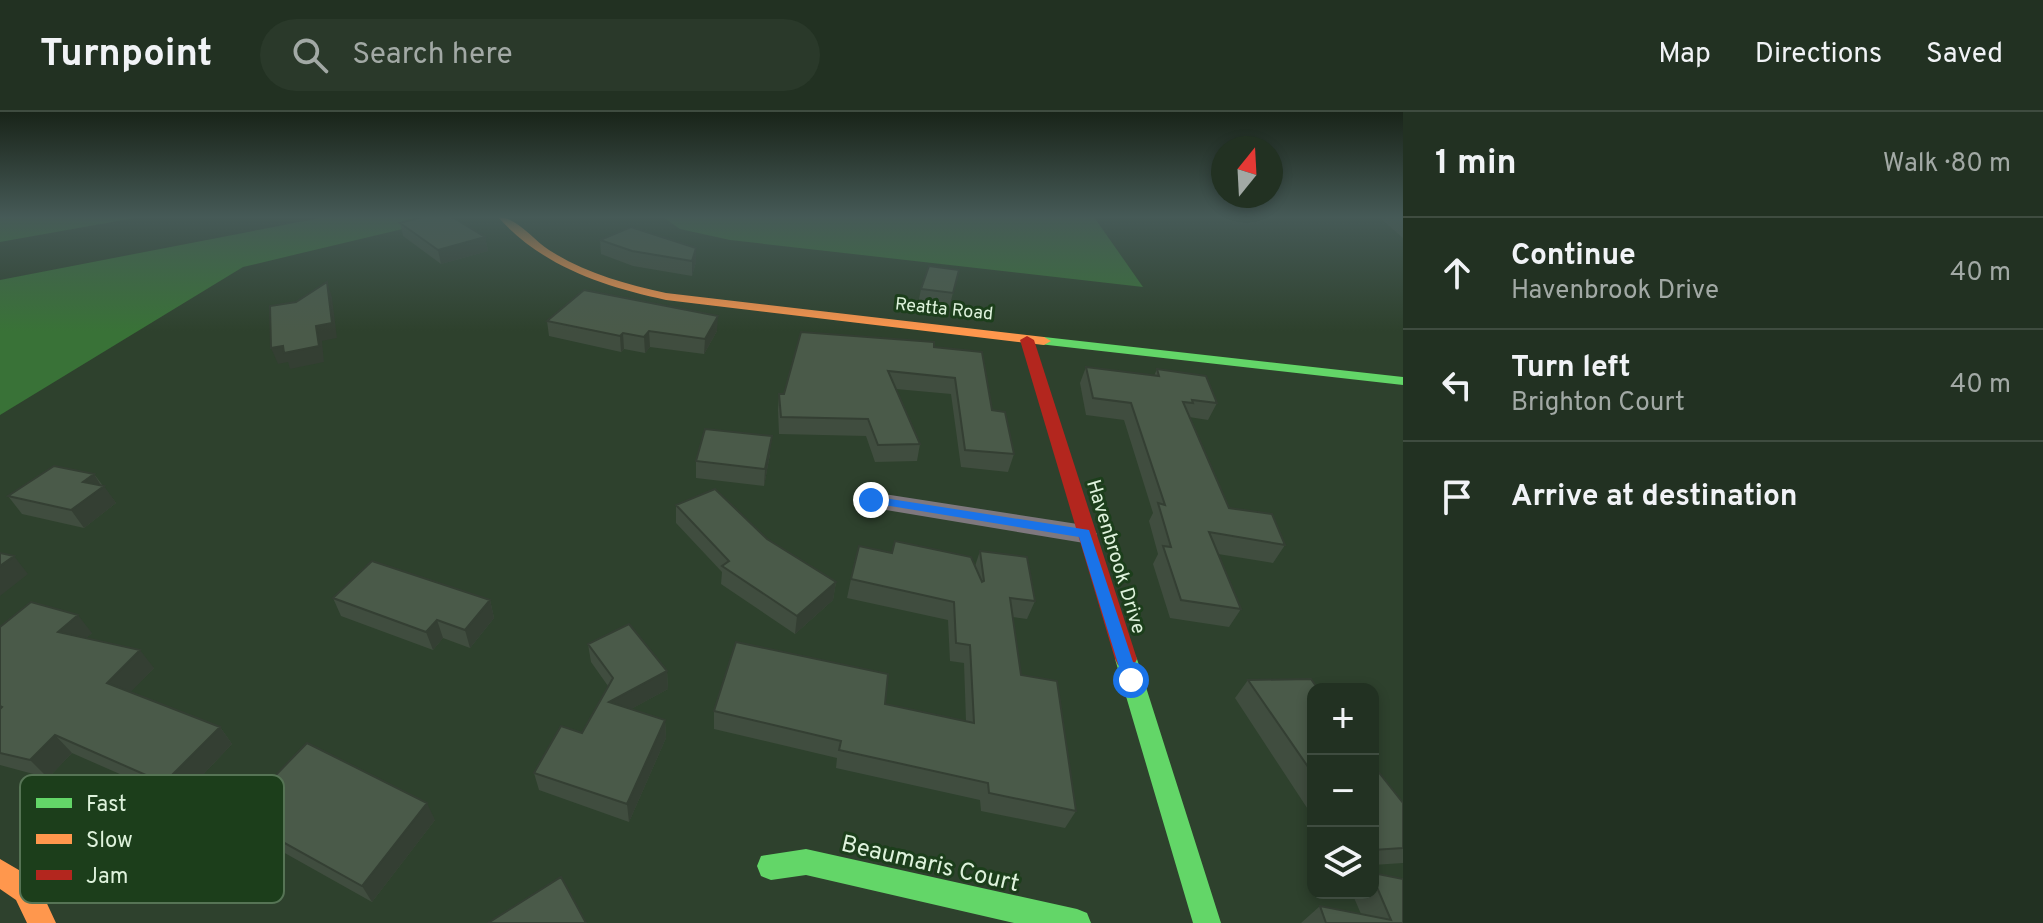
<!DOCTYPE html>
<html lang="en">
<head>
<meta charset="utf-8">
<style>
  :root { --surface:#223122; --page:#2a392a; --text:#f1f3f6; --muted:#a2a9a5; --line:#3f4c40 }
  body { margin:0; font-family:Overpass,sans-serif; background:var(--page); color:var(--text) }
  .controls { position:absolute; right:24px; bottom:24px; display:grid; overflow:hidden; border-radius:16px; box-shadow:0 4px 12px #0003 }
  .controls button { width:72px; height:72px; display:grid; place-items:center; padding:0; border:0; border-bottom:2px solid var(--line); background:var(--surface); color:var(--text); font:40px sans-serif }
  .compass { position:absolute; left:1211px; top:24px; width:72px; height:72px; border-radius:50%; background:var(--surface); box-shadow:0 4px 12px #0003; rotate:18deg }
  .stop { position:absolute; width:24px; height:24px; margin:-18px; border:6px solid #1a73e8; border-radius:50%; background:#fff }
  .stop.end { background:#1a73e8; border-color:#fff; box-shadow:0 2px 8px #0008 }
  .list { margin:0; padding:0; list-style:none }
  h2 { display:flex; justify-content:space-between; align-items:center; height:104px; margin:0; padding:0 32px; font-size:34px }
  h2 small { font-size:26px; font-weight:400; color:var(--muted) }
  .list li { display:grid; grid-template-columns:52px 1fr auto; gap:24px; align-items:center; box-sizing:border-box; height:112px; padding:0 32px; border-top:2px solid var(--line) }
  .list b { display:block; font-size:30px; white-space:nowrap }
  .list p { margin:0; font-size:26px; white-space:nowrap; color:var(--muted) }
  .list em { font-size:26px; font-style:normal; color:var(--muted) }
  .icon { flex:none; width:44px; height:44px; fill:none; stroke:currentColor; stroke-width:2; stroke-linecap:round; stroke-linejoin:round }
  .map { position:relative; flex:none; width:1403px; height:811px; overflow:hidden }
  header { display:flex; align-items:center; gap:48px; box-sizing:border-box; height:112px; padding:0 40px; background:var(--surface); border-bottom:2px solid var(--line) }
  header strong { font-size:38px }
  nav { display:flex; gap:44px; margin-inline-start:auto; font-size:28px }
  .search { width:560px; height:72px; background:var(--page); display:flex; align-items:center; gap:20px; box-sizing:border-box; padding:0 28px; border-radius:44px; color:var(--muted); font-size:30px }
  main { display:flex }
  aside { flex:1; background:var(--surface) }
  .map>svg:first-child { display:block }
  .forest { fill:#397237 }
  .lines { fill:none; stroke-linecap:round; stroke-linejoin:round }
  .street { fill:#7e787e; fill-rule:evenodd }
  .fast { fill:#63d668; fill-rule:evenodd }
  .slow { fill:#ff974d; fill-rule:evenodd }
  .jam { fill:#b3261e; fill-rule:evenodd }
  .wall { fill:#404d3f }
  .shaded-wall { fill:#343f33 }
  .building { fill:#4a5a49; stroke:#343f33; stroke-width:2 }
  .route { fill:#1a73e8 }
  .labels { text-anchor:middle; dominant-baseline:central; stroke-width:6; stroke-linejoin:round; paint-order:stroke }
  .far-street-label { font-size:18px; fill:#def2dc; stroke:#1c3e1b }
  .street-label { font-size:20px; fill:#def2dc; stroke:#1c3e1b }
  .near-street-label { font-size:24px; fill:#def2dc; stroke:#1c3e1b }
  .key { fill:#1c3e1b; stroke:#567455; stroke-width:2 }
  .key-label { font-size:22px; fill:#def2dc }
</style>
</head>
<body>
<header>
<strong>Turnpoint</strong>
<div class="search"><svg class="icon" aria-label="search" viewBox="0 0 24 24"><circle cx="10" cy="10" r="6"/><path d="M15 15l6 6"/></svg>Search here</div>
<nav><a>Map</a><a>Directions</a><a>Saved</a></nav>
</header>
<main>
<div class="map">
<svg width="1403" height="811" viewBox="0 0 1403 811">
  <rect width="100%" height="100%" fill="#2e412d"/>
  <path class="forest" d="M0,105h140l-140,25z
    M325,105h128l-210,50 -243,148v-135z
    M663,105h431l49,70 -413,-47 -50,-11z"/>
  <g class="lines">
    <path class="street" d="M871,380l213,33 9,3 4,6 -4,6 -9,3 -222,-37 -4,-6 4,-6z"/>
    <path class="fast" d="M1044,225l359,40v8l-364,-41v-6z
      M1126,538l8,3 3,6 84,264h-28l-78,-264 3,-6z
      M806,737l271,60 10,4 4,10h-77l-208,-48 -35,5 -10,-4 -4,-10 4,-10z"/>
    <path class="slow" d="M498,105c19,0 35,23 51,33 36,23 76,34 117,43l378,44 7,4 -7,4 -378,-45c-63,-14 -123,-33 -168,-83z
      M0,747l36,21 20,43h-29l-11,-23 -16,-11z"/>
    <path class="jam" d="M1027,224l7,4 103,319 -3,6 -8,3 -8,-3 -3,-6 -95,-319z"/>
  </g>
  <path class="wall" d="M1379,105h24v21z
    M400,111l85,14 3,14 -47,13 -38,-28z
    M600,128l96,8v14l-4,14 -59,-10 -32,-12z
    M959,158l-10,38 -31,-4 3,-15z
    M547,209l170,10 -13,23 -54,-7 -5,6 -21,-4 -3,3 -72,-16z
    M934,235l58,63 22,44 -6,18 -47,-5 -10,-73 -55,-5 24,55 -3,17 -42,1 -9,-26 -87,-2 -1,-24 1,-16h5z
    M1086,255l68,9 3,-7 60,34 -9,17 -19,-3 40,91 56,37 -12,18 -55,-9 23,55 -12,18 -59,-9 -17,-54 5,-10 -9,-33 4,-8 -29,-93 -38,-5 -6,-32z
    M770,342l-6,32 -68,-8v-17z
    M94,362l22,29 -32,25 -62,-14 -14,-18z
    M676,393l91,34 69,43 -3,18 -38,34 -74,-50 1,-12 -46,-49z
    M980,439l55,50 -8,18 -14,-2 8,58 55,136 -11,17 -84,-17 -1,-11 -144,-32 1,-10 -123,-29v-18l171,-7 81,17 -2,-58 -14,-2 -2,-41 -101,-22 4,-19 41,-26 83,13z
    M333,486l157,2 4,18 -24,30 -27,-10 -10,12 -92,-34z
    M0,515l92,6 -6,5 68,30 -24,24 90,35 12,17 -53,56 -107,-47 -24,25 -48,-13z
    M588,532l79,27 1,18 -37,20 34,11 1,18 -37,84 -90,-32 -5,-17 48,-40 26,-47 -17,-24z
    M1248,568l65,9v128l-78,-119z
    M1373,653l30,38v60l-30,2z
    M236,704l199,4 -63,82 -123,-69z
    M1373,761l30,50h-102l19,-17 41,8 -9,-21h21z"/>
  <path class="shaded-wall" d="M485,125l3,14 -47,13 -3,-14z
    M696,136v14l-4,14v-15z
    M327,170l5,15 5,41 -15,3 2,21 -34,7 -2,-7 -10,2 -7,-16 12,-2 33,-20z
    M718,204l-1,15 -13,23 1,-15z
    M649,219l1,16 -5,6 -1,-16z
    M623,221l1,16 -3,3 -1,-16z
    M772,324l-2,18 -6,32 1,-17z
    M94,362l8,13 2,-1 12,17 -32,25 -13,-18 12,-28z
    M14,444l14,18 -28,22v-30z
    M836,470l-3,18 -38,34 2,-18z
    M490,488l4,18 -24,30 -5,-18z
    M78,503l14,18 -19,17 -15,-18z
    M437,508l6,18 -10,12 -7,-18z
    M140,538l14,18 -32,33 -15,-18z
    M667,559l1,18 -57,31 -2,-18z
    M665,608l1,18 -37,84 -2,-18z
    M220,615l12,17 -53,56 -15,-17z
    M55,623l17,18 -24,25 -18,-18z
    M427,691l8,17 -63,82 -10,-16z"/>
  <path class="building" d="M422,105h30l33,20 -47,13 -38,-27z
    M631,115l65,21 -4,13 -60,-10 -32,-11z
    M929,154l30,4 -6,23 -32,-4z
    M327,170l5,41 -16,3 3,20 -35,7 -1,-7 -12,2 -1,-42 26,-4z
    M584,178l134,26 -13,23 -56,-8 -5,6 -21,-4 -3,3 -73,-15z
    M801,220l133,10v5l48,5 10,58 13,2 9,42 -49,-4 -10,-72 -67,-7 32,73 -42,1 -10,-26 -87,-2 -2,-23h5z
    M1086,255l73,9 -2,-7 49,7 11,27 -25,-3 1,3 -10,-1 46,106 43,6 13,31 -76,-13 32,77 -60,-9 -18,-54 8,1 -13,-44 7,2 -34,-102 -38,-5z
    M705,317l67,7 -7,33 -69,-8z
    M54,354l40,8 -11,8 21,4 -33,24 -63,-14z
    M715,377l52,50 69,43 -39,34 -75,-50 7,-5 -53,-56z
    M895,429l76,16 11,25 2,-1 -4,-30 47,6 8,44 -25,-3 11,77 36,6 19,130 -87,-18 -1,-10 -149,-33 2,-9 -127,-30 22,-69 152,32 -3,30 89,19 -4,-78 -14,-2 -2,-41 -103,-23 8,-33 33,7z
    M0,441l14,3 -14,10z
    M372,449l118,39 -25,30 -28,-10 -11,12 -93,-34z
    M31,490l47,13 -20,17 82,18 -33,33 113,44 -56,56 -109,-48 -25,25 -30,-7v-44l2,-2 -2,-1v-79z
    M629,512l38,47 -58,31 56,18 -38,84 -93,-31 27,-47 21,7 31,-55 -25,-34z
    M1311,567l7,10h-5v85l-65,-94z
    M307,631l120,60 -65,83 -126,-70z
    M1373,653l30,38v45l-30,2z
    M1373,761l30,6v44h-77l-6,-17 71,14 -18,-42z
    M561,765l25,46h-98z"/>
  <linearGradient id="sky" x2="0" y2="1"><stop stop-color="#192419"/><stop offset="0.48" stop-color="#465a57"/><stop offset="1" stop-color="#465a57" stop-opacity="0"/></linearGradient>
  <rect width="1403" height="219" fill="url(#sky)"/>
  <path class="route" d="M871,384l218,34 50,150 -3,5h-11l-2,-5 -44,-143 -213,-35 -2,-2z"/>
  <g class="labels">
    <g class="far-street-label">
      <text transform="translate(944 198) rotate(6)">Reatta Road</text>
    </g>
    <g class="street-label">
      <text transform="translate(1115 445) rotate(73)">Havenbrook Drive</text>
    </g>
    <g class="near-street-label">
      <text transform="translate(930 753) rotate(13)">Beaumaris Court</text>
    </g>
  </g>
  <rect x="20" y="663" width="264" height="128" rx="12" class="key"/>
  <rect x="36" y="686" width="36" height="10" fill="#63d668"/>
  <rect x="36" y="722" width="36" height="10" fill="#ff974d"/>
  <rect x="36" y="758" width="36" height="10" fill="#b3261e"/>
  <g class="key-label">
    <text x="86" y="699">Fast</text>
    <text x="86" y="735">Slow</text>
    <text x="86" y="771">Jam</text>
  </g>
</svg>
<div class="controls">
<button>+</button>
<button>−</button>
<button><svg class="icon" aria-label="layers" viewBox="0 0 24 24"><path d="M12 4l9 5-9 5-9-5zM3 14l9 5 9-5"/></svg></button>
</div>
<svg class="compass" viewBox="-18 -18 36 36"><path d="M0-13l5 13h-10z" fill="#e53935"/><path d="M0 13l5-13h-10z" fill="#a2a9a5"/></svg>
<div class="stop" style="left:1131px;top:568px"></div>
<div class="stop end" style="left:871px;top:388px"></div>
</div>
<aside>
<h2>1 min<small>Walk · 80 m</small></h2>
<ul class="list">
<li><svg class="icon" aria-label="ahead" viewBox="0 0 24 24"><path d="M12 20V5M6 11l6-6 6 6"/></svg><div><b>Continue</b><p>Havenbrook Drive</p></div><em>40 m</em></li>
<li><svg class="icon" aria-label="left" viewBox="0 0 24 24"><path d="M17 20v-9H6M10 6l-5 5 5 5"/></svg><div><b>Turn left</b><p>Brighton Court</p></div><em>40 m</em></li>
<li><svg class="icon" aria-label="arrive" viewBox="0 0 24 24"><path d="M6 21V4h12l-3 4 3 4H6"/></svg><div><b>Arrive at destination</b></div></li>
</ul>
</aside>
</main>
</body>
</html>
